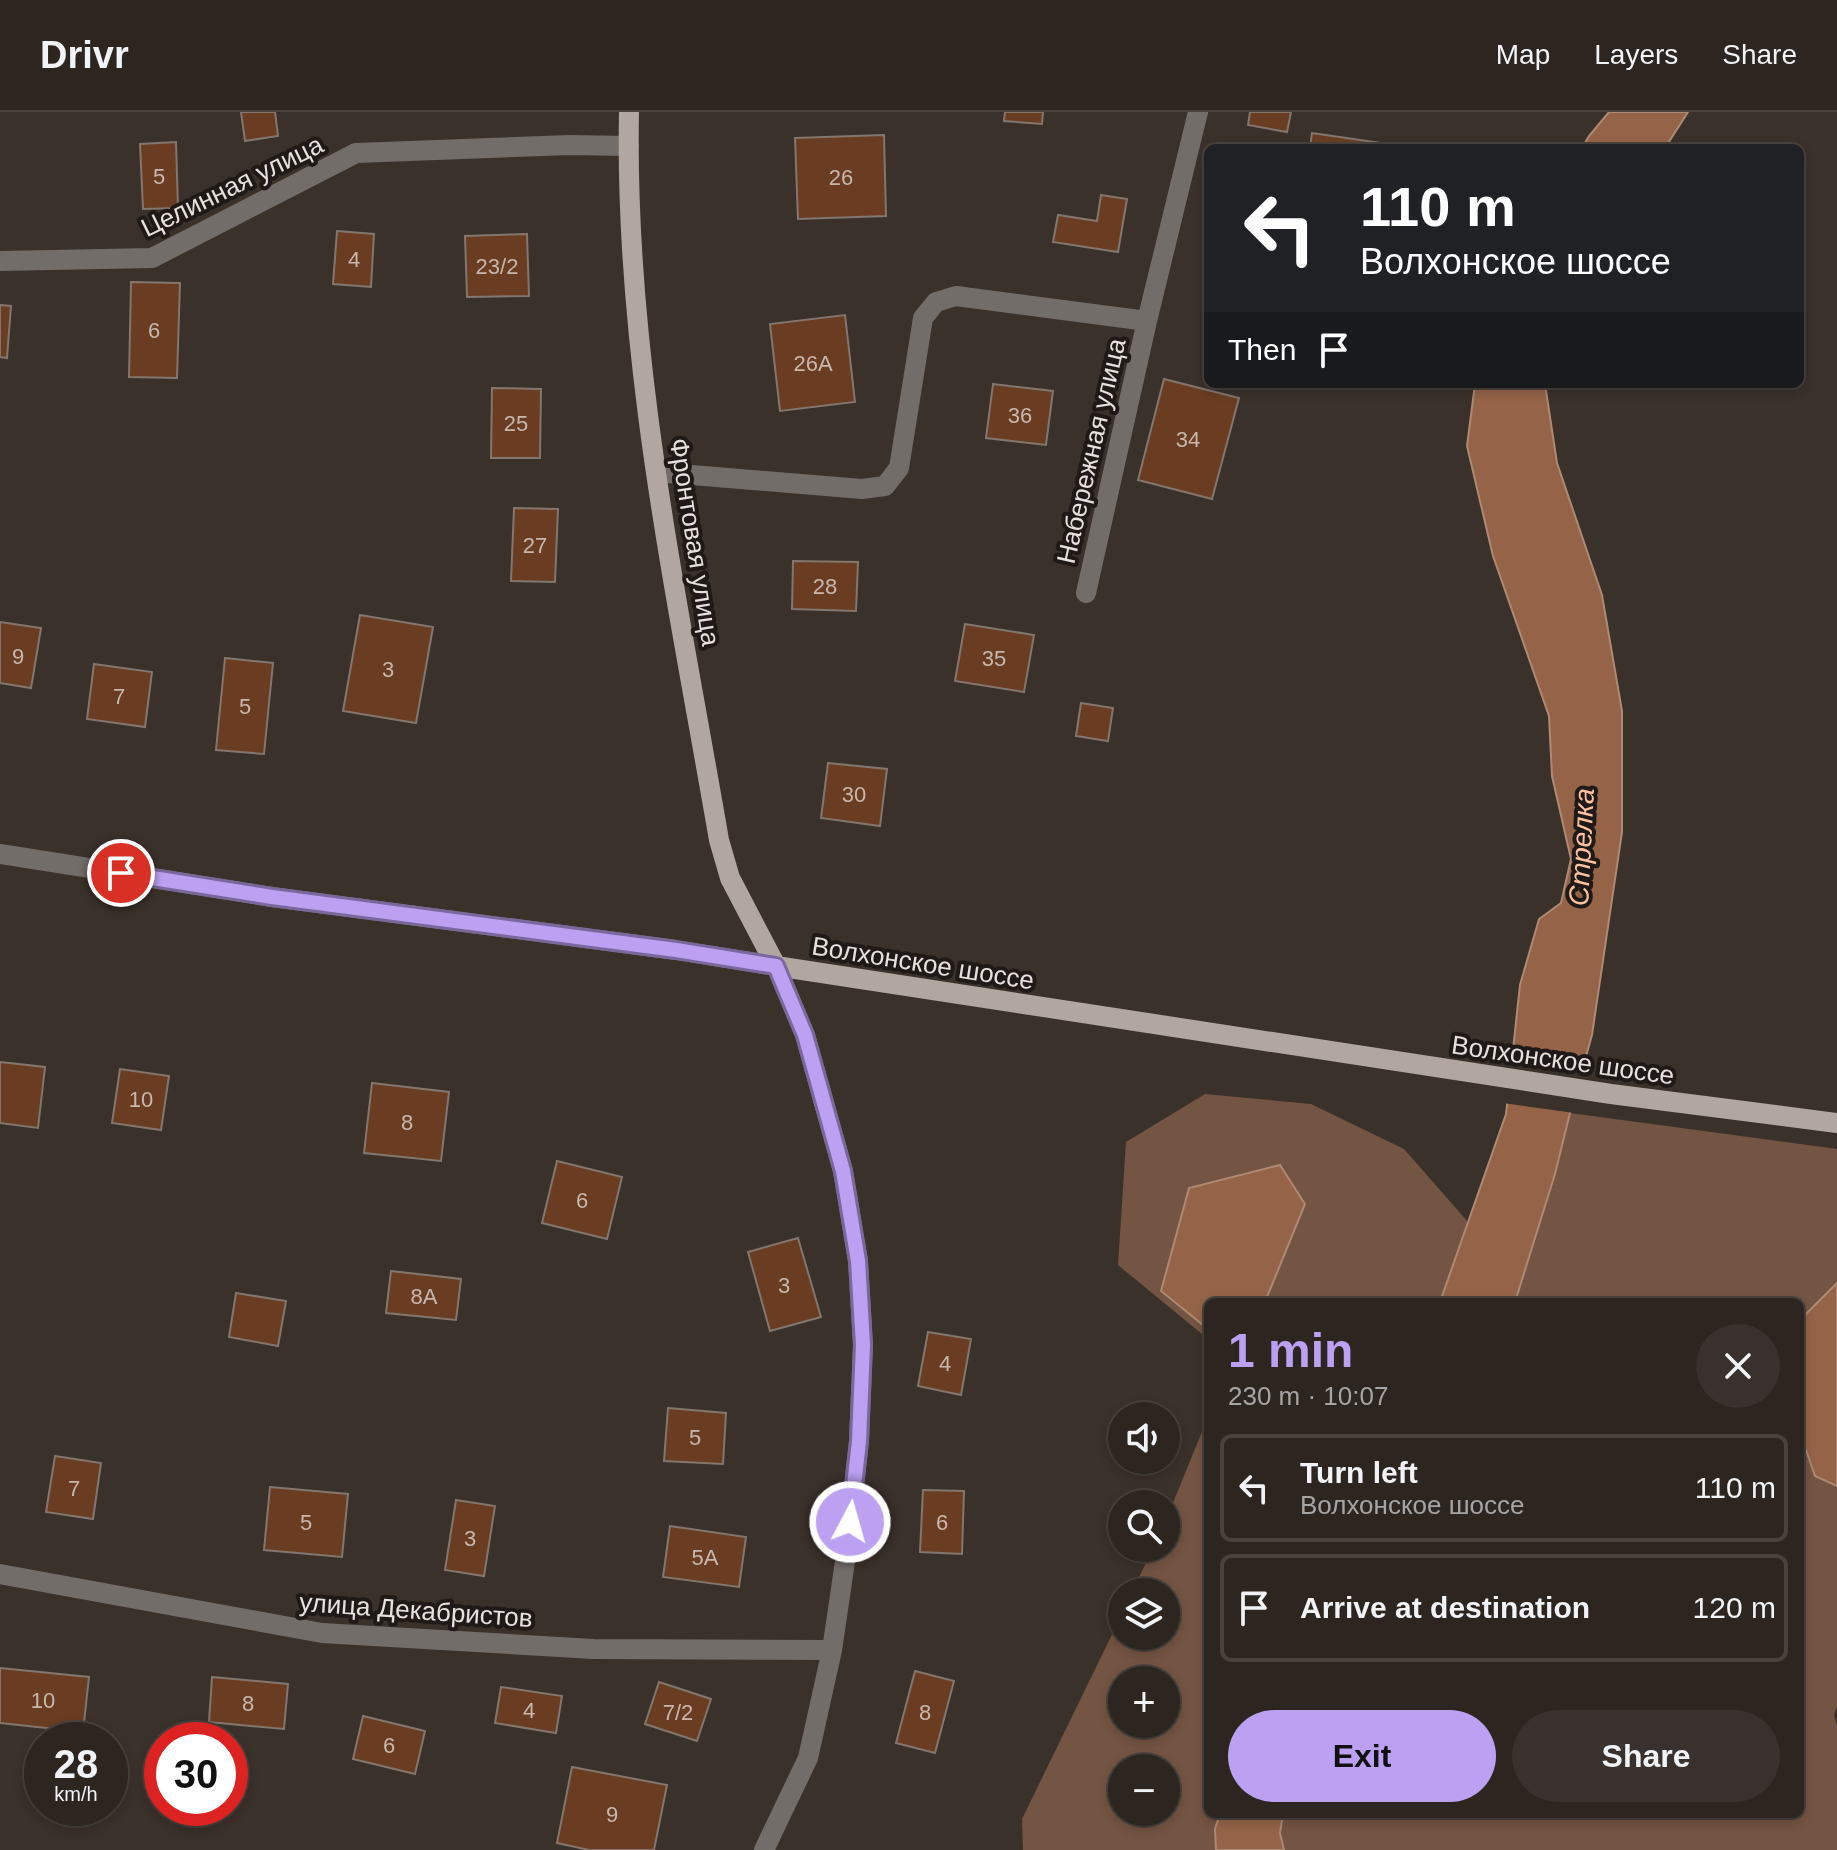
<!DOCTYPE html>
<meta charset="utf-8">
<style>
:root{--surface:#2c2520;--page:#38312d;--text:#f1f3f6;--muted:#a6a5a5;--line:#48423e;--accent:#bca0f2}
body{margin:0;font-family:Helvetica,sans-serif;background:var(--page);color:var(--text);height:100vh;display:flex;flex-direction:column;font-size:30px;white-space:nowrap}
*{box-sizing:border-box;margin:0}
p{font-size:26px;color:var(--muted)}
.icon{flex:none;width:44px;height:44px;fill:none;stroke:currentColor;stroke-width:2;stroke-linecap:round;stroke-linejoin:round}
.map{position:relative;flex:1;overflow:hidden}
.details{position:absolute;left:1204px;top:1186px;width:600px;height:520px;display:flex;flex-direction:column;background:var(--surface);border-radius:12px;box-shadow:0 4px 12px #0003,0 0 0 2px var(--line)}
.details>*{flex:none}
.hud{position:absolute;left:1204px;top:32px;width:600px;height:244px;border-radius:12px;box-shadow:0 4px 12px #0003,0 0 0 2px var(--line);background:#202124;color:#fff;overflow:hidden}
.fabs{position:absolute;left:1108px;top:1290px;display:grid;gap:16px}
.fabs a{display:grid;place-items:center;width:72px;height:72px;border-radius:50%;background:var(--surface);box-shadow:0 4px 12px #0003,0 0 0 2px var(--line);font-size:40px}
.speed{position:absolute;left:24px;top:1610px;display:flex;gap:16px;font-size:40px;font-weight:700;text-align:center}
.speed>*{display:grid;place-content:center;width:104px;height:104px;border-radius:50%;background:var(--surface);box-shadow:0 4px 12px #0003,0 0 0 2px var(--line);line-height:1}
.speed small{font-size:20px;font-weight:400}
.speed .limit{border:12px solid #d22;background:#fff;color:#111}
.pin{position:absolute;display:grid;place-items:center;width:68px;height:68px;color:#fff;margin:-34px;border:4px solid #fff;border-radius:50%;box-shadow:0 2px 8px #0007}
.me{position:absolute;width:88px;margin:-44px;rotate:6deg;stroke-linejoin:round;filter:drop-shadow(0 0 6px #0008)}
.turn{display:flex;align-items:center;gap:28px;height:168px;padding:0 24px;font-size:36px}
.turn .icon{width:104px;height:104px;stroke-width:2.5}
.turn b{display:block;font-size:56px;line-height:68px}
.then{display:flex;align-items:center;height:76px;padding:0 24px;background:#0003;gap:16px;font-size:30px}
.round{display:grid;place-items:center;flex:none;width:84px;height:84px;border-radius:42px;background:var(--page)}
.summary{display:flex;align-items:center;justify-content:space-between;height:136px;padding:0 24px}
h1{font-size:48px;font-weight:700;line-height:60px;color:var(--accent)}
.button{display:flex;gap:16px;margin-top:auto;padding:16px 24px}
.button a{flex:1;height:92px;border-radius:48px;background:var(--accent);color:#111;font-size:32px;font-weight:700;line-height:92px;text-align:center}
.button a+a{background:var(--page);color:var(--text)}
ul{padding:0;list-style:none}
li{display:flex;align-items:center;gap:24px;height:108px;margin:0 16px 12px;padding:0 8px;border:4px solid var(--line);border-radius:12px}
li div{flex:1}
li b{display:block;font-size:30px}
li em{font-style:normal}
header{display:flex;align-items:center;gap:48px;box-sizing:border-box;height:112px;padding:0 40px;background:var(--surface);border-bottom:2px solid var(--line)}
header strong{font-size:38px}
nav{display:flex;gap:44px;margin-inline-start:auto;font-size:28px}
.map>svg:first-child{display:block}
.green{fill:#745442;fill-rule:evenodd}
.water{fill:#956448;stroke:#ae8974;stroke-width:2}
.pier{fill:#3b312b}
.building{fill:#6a3d22;stroke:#82766f;stroke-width:2}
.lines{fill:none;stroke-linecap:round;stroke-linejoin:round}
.minor{stroke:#736d6a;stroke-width:20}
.major{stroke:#b1a6a0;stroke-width:20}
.route-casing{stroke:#7a689d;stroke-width:20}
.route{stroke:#bca0f2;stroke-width:14}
.labels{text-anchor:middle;stroke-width:8;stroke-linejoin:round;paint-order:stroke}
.number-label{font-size:22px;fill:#c8b7ae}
.street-label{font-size:26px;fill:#e7e0dc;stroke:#1f1a17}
.water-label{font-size:28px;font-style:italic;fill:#fec19f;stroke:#1f1a17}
</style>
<header>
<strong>Drivr</strong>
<nav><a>Map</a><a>Layers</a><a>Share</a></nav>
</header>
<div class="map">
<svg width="1837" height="1738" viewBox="0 0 1837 1738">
<rect width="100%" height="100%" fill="#3b312b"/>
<path class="green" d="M1205 982 1311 992 1404 1037 1469 1111 1440 1190H1208V1227L1118 1153 1126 1030Z
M1570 1001 1837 1037V1171L1800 1208V1190H1515L1555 1062Z
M1208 1305V1702H1220L1215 1717 1216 1738H1023L1022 1707 1122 1502V1524H1166V1480H1132L1153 1436H1166V1408ZM1122 1568H1166V1612H1122ZM1122 1656H1166V1700H1122Z
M1800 1333 1806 1338 1816 1364 1837 1374V1594L1834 1603 1837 1614V1738H1284L1280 1721 1283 1702H1800Z"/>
<path class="water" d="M1609 0H1688L1665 36H1582L1589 24Z
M1475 272H1545L1557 351 1602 483 1622 599V720L1592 923 1570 1001 1555 1062 1515 1190H1440L1506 1002 1520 873 1539 807 1561 791 1571 747 1552 664 1549 604 1493 444 1467 334Z
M1280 1053 1305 1092 1265 1190H1208V1214L1203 1213 1161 1179 1189 1076Z
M1837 1171V1374L1815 1364 1806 1338 1800 1333V1208Z
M1220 1702H1283L1280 1721 1284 1738H1216L1215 1717Z"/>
<path class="pier" d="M1508 944 1587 956 1574 1001 1503 991Z"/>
<path class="building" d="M241 0H275L278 24 245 29Z
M1005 0H1043L1042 12 1004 9Z
M1250 0H1291L1287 20 1248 13Z
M1312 21 1409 35V36H1310Z
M884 23 886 104 798 107 795 26Z
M176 30 178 96 143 97 140 32Z
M1101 83 1127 87 1118 140 1053 130 1058 103 1097 109Z
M337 119 374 122 371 175 333 172Z
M527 122 529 184 467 185 465 124Z
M131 170 180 171 177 266 129 265Z
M0 193 11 194 7 246 0 245Z
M845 203 855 290 780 299 770 212Z
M1164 267 1239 286 1212 387 1138 368Z
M993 272 1053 279 1046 333 986 326Z
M492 276 541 277 540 346H491Z
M514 396 558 397 555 470 511 469Z
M793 449 858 450 856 499 792 497Z
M360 503 433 515 416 611 343 599Z
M0 510 41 516 31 576 0 571Z
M965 512 1034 523 1024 580 955 569Z
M225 546 273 551 264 642 216 638Z
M94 552 152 560 145 615 87 607Z
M1081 591 1113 596 1108 629 1076 624Z
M828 651 887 657 880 714 821 706Z
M0 950 45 955 38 1016 0 1011Z
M120 957 169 964 161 1018 112 1011Z
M372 971 449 980 441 1049 364 1041Z
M557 1049 622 1065 607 1127 542 1111Z
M798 1126 821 1205 770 1219 748 1140Z
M391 1159 461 1167 456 1208 386 1201Z
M236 1181 286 1189 278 1234 229 1225Z
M928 1220 971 1227 961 1283 918 1274Z
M668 1296 726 1301 723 1352 664 1349Z
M55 1344 101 1351 93 1407 46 1400Z
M270 1375 348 1382 342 1445 264 1438Z
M923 1378 964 1379 962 1442 920 1440Z
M456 1388 495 1394 484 1464 445 1458Z
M670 1414 746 1425 739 1475 663 1465Z
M0 1556 89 1565 83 1620 0 1611Z
M915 1559 954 1569 935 1641 896 1631Z
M212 1565 288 1572 284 1617 209 1610Z
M659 1570 711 1587 697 1629 645 1612Z
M501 1575 562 1584 556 1621 495 1611Z
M363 1604 425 1619 415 1662 353 1647Z
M572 1655 667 1673 654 1738H589L557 1731Z"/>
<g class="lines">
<path class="minor" d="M0 149 152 146 356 41 569 33 629 34
M656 360 862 377 885 374 899 356 923 206 936 190 956 184 1147 209
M1086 481 1147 209 1198 0
M0 742 272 785 676 838 776 854 805 923 843 1059 858 1149 863 1233 859 1329 847 1436 832 1538 808 1646 764 1738
M0 1462 322 1521 593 1537 832 1538"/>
<path class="major" d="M629 0C624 244 678 489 719 728L730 766 776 854 1611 982 1837 1011"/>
</g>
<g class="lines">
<defs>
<path id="route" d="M121 761 272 785 676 838 776 854 805 923 843 1059 858 1149 863 1233 859 1329 850 1410"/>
</defs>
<use href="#route" class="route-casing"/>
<use href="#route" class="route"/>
</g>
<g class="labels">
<g class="number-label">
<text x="159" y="72">5</text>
<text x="841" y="73">26</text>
<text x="354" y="155">4</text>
<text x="497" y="162">23/2</text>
<text x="154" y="226">6</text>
<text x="813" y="259">26А</text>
<text x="1020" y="311">36</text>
<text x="516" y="319">25</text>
<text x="1188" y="335">34</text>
<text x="535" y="441">27</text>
<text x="825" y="482">28</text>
<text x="18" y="552">9</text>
<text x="994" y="554">35</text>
<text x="388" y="565">3</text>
<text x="119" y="592">7</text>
<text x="245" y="602">5</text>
<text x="854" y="690">30</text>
<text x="141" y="995">10</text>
<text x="407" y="1018">8</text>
<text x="582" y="1096">6</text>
<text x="784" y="1181">3</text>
<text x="424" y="1192">8А</text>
<text x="945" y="1259">4</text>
<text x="695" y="1333">5</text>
<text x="74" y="1384">7</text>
<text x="306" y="1418">5</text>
<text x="942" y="1418">6</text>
<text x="470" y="1434">3</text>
<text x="705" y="1453">5А</text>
<text x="43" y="1596">10</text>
<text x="248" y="1599">8</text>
<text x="529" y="1606">4</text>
<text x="678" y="1608">7/2</text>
<text x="925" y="1608">8</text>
<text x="389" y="1641">6</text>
<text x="612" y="1710">9</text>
</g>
<g class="street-label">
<text transform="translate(232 74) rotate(-26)" y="9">Целинная улица</text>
<text transform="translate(1091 339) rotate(-77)" y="9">Набережная улица</text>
<text transform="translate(695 430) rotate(81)" y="9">Фронтовая улица</text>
<text transform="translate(923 851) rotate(9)" y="9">Волхонское шоссе</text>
<text transform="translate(1563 948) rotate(8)" y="9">Волхонское шоссе</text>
<text transform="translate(416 1498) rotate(4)" y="9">улица Декабристов</text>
</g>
<g class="water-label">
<text transform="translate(1581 735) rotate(-87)" y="10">Стрелка</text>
</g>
</g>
</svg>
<div class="fabs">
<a><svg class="icon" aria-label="sound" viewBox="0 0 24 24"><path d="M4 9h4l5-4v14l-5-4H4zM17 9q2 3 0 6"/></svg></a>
<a><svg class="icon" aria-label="search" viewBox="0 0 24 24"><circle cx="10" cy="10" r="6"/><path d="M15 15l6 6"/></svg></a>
<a><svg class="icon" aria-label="layers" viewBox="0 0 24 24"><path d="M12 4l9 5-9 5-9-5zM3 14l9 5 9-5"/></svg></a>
<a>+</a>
<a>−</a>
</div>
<div class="speed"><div>28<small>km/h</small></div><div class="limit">30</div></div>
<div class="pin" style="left:121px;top:761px;background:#d93025"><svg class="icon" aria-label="arrive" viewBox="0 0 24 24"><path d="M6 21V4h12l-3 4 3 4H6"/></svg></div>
<svg class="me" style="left:850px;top:1410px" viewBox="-20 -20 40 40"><circle r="17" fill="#bca0f2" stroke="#fff" stroke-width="3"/><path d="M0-11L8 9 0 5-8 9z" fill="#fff"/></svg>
<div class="hud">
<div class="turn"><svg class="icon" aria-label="left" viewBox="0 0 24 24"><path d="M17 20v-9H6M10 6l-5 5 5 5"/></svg><div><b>110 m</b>Волхонское шоссе</div></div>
<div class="then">Then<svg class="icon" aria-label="arrive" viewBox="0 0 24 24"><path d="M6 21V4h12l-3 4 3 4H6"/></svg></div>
</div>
<section class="details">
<div class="summary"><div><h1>1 min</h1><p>230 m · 10:07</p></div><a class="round"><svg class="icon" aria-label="close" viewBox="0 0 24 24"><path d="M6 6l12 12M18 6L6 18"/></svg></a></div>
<ul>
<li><svg class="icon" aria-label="left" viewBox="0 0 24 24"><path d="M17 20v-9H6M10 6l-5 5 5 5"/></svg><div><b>Turn left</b><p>Волхонское шоссе</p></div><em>110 m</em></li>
<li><svg class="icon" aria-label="arrive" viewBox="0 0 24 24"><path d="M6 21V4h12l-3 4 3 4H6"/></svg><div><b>Arrive at destination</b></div><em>120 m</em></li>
</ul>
<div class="button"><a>Exit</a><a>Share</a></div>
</section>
</div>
